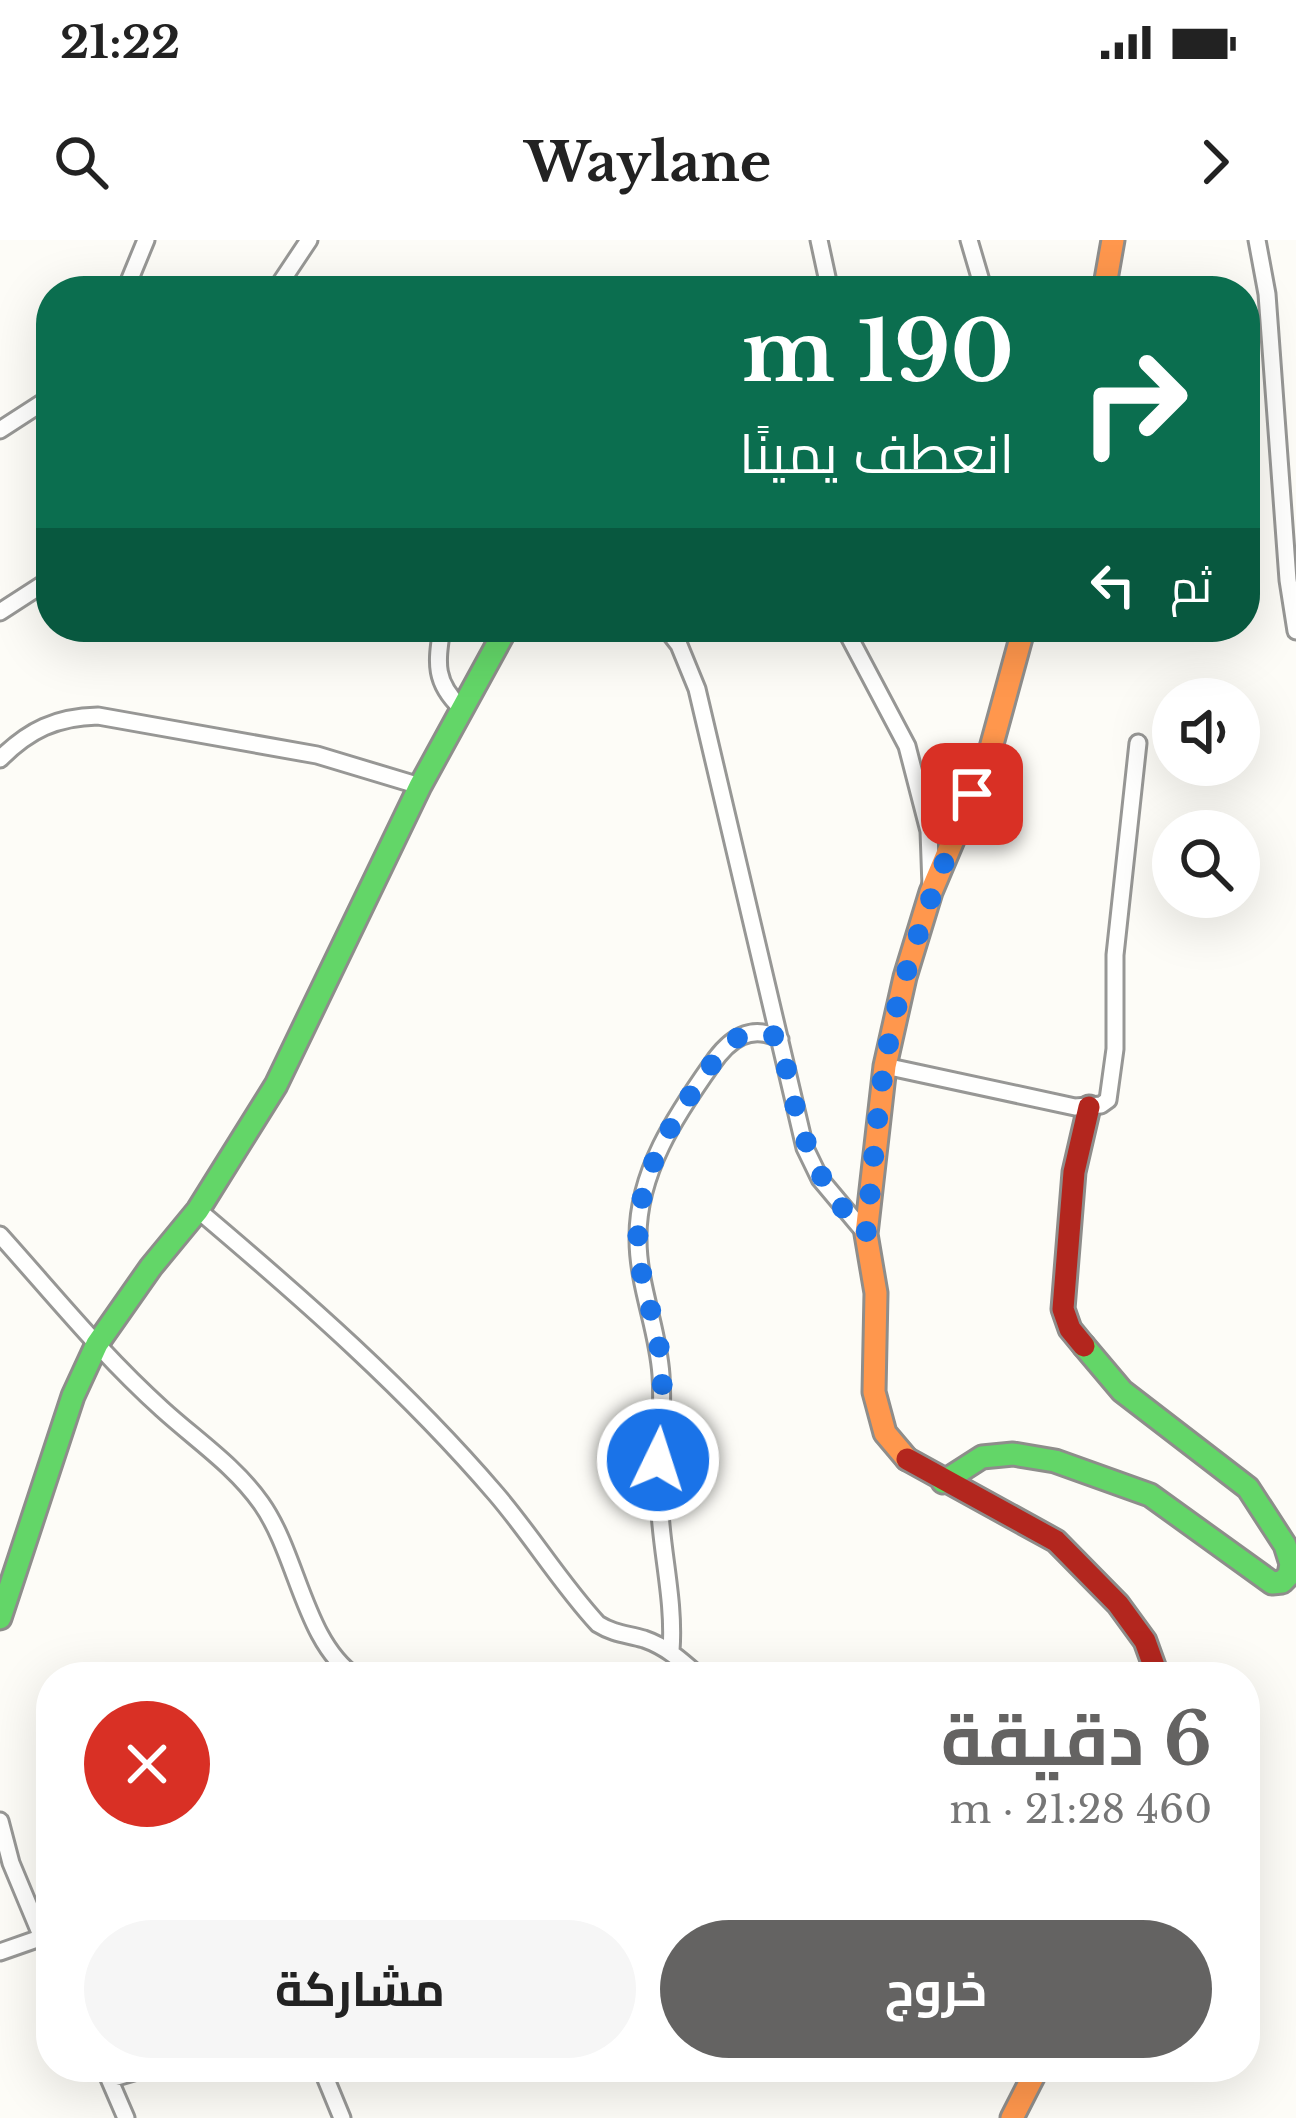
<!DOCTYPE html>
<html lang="ar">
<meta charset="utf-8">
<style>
:root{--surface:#fff;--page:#f6f6f6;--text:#222;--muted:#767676;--accent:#646362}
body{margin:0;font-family:"Libre Baskerville",Cairo,serif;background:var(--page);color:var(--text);direction:rtl;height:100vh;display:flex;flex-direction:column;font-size:45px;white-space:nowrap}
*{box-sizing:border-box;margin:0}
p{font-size:39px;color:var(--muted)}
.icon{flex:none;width:66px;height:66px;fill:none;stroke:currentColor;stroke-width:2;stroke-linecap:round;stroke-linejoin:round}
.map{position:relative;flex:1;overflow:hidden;direction:ltr}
.side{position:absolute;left:36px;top:1422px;width:1224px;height:420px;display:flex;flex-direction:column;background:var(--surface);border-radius:48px;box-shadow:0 12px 48px #0002;direction:rtl}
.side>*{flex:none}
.banner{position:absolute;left:36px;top:36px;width:1224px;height:366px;border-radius:48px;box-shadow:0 12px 48px #0002;direction:rtl;background:#0b6e4f;color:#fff;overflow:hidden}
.buttons{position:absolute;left:1152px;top:438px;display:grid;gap:24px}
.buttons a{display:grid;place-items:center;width:108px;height:108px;border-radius:50%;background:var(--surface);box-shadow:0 12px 48px #0002;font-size:60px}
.pin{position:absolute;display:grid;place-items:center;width:102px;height:102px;color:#fff;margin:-51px;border-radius:24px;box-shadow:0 6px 18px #0006}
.me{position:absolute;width:132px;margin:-66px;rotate:4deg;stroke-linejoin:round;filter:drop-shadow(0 0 9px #0008)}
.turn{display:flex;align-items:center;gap:42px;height:252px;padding:0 48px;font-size:54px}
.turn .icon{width:156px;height:156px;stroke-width:2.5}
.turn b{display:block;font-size:84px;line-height:102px}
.then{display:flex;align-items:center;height:114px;padding:0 48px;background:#0003;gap:24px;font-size:45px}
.round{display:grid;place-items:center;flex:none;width:126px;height:126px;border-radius:63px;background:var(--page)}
.overview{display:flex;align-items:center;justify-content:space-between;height:204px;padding:0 48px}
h1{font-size:72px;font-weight:700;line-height:90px;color:var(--accent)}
.primary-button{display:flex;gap:24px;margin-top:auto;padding:24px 48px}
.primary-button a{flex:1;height:138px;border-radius:72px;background:var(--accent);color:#fff;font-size:48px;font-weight:700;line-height:138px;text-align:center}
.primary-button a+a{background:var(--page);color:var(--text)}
.status{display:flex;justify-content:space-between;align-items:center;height:84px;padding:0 60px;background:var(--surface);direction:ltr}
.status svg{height:33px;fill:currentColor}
header{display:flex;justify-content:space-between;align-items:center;height:156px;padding:0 48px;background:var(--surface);font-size:54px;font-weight:700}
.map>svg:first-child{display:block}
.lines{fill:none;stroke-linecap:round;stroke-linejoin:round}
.street-casing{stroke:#979795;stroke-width:21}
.fast-casing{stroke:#8e8d8b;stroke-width:27}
.slow-casing{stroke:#8e8d8b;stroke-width:27}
.jam-casing{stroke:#8e8d8b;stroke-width:27}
.street{stroke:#fffffe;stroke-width:15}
.fast{stroke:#63d668;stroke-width:21}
.slow{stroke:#ff974d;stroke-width:21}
.jam{stroke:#b3261e;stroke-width:21}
.route{stroke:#1a73e8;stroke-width:21;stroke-dasharray:0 37.8}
</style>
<div class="status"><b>21:22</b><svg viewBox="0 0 49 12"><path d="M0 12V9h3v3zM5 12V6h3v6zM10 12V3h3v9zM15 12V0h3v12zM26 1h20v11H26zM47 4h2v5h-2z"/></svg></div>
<header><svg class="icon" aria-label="forward" viewBox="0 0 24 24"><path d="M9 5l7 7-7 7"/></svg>Waylane<svg class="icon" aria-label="search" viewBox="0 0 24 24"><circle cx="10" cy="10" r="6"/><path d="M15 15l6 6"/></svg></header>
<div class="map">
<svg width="1296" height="1878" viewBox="0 0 1296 1878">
<rect width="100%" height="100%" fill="#fdfcf7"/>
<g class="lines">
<defs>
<path id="street" d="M819 0 830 51
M969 0 984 51
M1257 0 1267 54 1288 340 1296 391
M125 51 146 0
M275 51 309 0
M0 190 51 157
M0 372 51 339
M442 387C437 422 433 441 461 468
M665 387 679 405 697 449 805 908 820 939 866 994
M844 387 907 506 929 591 931 647
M0 519C29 490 56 477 98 476L317 515 420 546
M885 826 1075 867 1101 865 1108 860 1115 809V715L1138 503
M198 970C302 1058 407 1150 496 1254 532 1296 561 1344 598 1384 614 1394 627 1394 644 1399 667 1407 682 1421 700 1437
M0 995C53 1054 103 1116 162 1169 196 1200 235 1226 261 1263 298 1315 304 1402 356 1437
M671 1411C675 1358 660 1308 659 1255 657 1215 664 1176 661 1135 658 1089 638 1046 638 999 637 933 676 875 712 824 729 799 751 783 780 799
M0 1581 11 1623 51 1719
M0 1712 40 1698
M104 1827 126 1878
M321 1827 342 1878
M110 1839 151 1827"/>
<path id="fast" d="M943 1242 982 1217 1013 1214 1055 1221 1150 1255 1272 1343 1282 1342 1289 1335 1291 1324 1285 1305 1248 1248 1122 1151 1084 1106
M0 1378 73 1156 97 1104 151 1027 198 970 276 845 420 546 507 387"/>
<path id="slow" d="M1104 51 1113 0
M907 1219 885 1193 874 1152 876 1053 866 994 885 826 905 737 931 652 989 515 1024 387
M1012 1878 1038 1827"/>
<path id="jam" d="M1084 1106 1070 1089 1063 1069 1074 932 1089 867
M907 1219 1056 1301 1118 1364 1145 1401 1158 1437"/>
</defs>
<use href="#street" class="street-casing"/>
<use href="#fast" class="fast-casing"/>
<use href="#slow" class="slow-casing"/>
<use href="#jam" class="jam-casing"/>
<use href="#street" class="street"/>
<use href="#fast" class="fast"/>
<use href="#slow" class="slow"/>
<use href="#jam" class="jam"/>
</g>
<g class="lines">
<path class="route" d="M658 1220C662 1177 666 1133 656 1091 649 1061 638 1031 638 1000 636 934 676 875 712 824 729 799 751 782 780 799 797 878 806 935 866 994 872 939 876 883 884 828 900 733 935 643 972 554"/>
</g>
</svg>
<div class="buttons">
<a><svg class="icon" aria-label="sound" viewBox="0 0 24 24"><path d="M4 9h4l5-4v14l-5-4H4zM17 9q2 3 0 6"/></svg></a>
<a><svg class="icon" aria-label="search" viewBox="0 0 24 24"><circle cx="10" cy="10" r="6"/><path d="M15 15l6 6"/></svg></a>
</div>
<div class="pin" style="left:972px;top:554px;background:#d93025"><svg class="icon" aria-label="arrive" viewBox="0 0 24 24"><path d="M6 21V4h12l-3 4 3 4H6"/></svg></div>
<svg class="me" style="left:658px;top:1220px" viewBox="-20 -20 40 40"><circle r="17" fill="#1a73e8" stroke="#fff" stroke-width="3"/><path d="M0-11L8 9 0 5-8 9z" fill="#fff"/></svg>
<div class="banner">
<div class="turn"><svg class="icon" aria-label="right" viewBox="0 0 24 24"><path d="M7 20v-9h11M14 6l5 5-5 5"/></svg><div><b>190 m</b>انعطف يمينًا</div></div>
<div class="then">ثم<svg class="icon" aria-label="left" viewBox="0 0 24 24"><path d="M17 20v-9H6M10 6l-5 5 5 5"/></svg></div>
</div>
<section class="side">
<div class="overview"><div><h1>6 دقيقة</h1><p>460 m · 21:28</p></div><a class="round" style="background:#d93025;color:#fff"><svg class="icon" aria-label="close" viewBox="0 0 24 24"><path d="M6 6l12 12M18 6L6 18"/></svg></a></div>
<div class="primary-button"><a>خروج</a><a>مشاركة</a></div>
</section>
</div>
